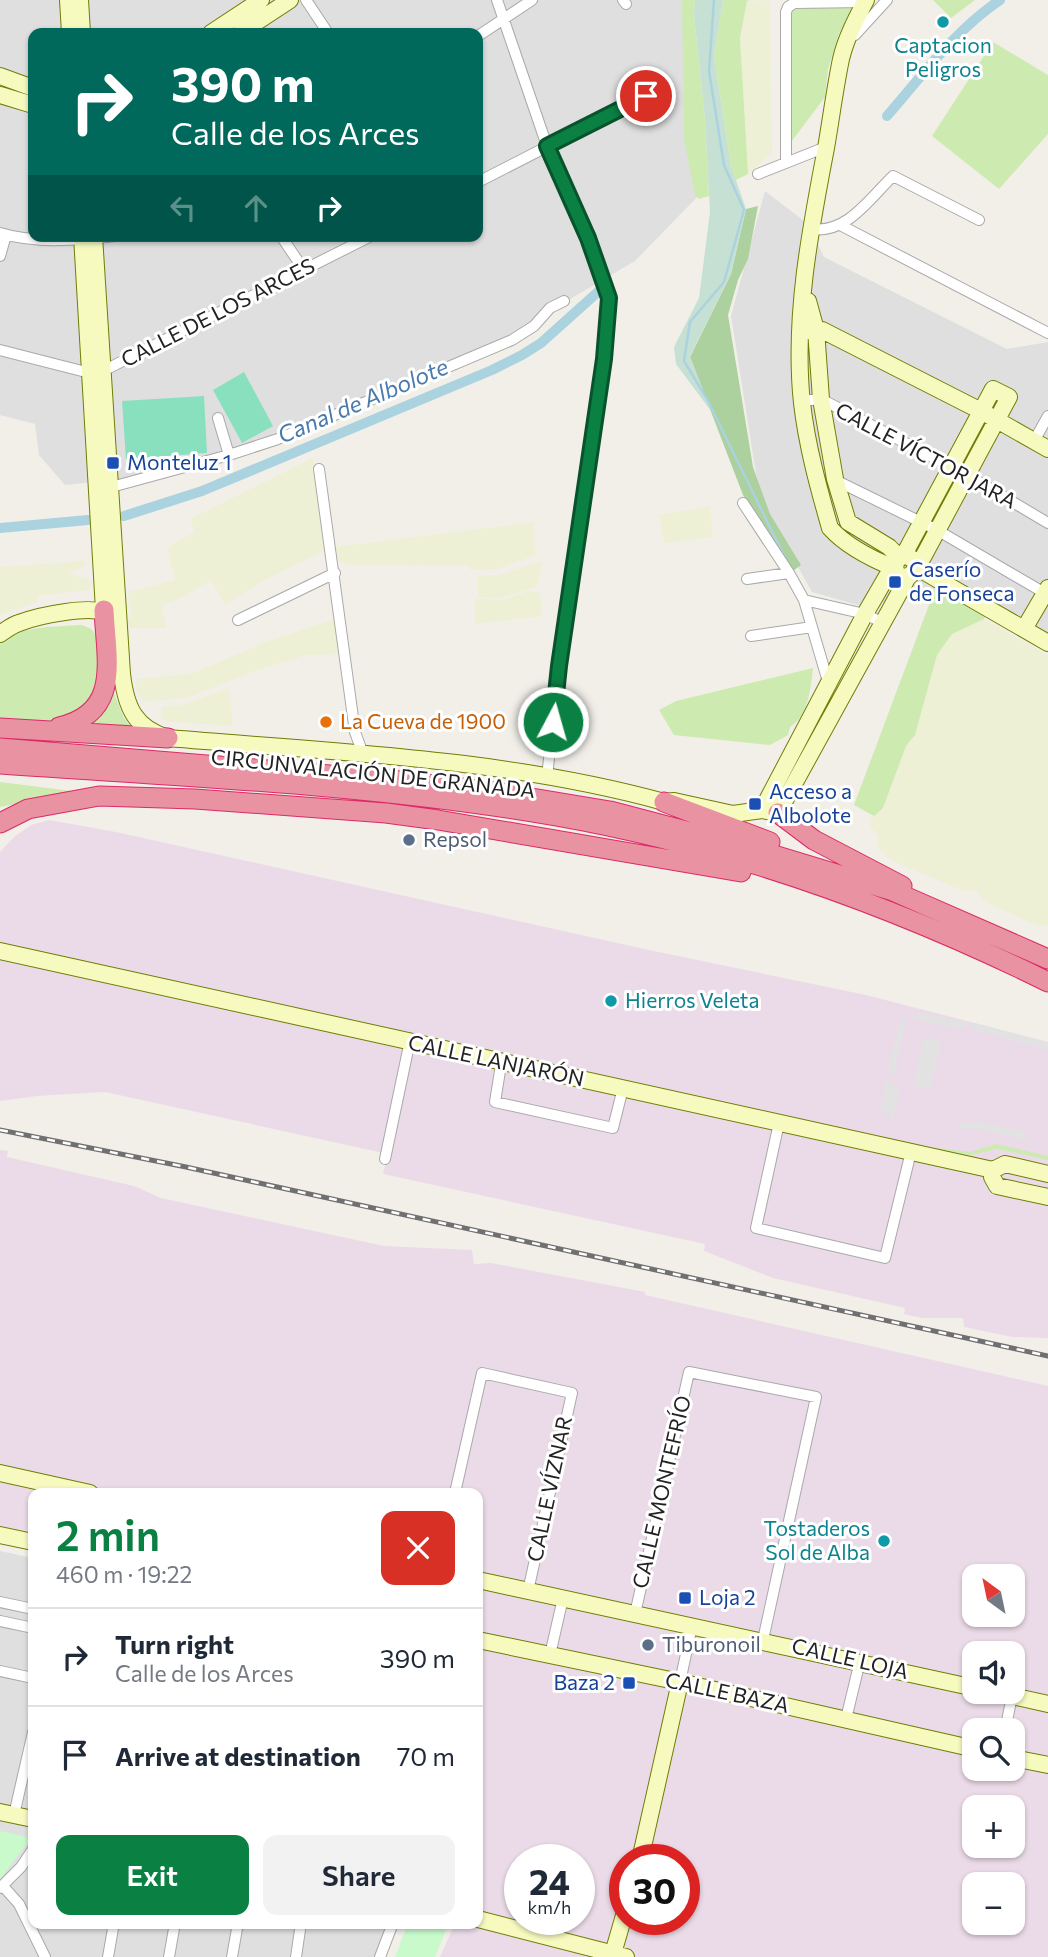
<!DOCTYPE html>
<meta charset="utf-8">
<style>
:root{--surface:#fff;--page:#f2f2f3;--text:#1f2937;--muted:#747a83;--line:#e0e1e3;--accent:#0b8043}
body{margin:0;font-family:Commissioner,sans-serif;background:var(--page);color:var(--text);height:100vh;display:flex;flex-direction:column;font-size:26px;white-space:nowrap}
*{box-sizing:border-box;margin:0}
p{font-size:23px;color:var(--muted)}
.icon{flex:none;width:38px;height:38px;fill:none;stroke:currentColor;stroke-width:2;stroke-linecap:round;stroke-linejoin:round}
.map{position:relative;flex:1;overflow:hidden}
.panel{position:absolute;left:28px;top:1488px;width:455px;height:441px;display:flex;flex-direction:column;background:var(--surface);border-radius:14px;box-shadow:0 2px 5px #0004}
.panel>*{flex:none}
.hud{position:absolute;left:28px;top:28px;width:455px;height:214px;border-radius:14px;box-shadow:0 2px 5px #0004;background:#00695c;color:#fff;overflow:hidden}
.needle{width:46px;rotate:327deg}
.tools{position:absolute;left:962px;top:1564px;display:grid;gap:14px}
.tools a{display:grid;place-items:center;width:63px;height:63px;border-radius:14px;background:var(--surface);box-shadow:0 2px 5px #0004;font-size:35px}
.speed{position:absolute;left:504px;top:1844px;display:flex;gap:14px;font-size:35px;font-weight:700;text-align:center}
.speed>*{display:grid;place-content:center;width:91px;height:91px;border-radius:50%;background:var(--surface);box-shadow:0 2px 5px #0004;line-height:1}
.speed small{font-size:18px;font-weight:400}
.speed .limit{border:10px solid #d22;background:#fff;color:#111}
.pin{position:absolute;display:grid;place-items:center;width:60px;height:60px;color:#fff;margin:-30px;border:4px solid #fff;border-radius:50%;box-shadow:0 2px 7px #0007}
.me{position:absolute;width:77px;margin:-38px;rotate:6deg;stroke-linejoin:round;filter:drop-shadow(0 0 5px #0008)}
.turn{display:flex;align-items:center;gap:24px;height:147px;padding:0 28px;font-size:32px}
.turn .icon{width:91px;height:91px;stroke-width:2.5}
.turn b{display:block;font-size:49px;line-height:60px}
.lanes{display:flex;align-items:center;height:66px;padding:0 28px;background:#0003;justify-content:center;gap:35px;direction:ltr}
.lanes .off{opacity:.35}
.round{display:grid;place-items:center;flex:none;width:74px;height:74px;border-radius:14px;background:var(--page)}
.summary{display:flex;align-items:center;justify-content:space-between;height:119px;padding:0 28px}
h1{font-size:42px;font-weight:600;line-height:52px;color:var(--accent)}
.primary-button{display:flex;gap:14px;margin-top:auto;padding:14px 28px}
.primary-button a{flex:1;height:80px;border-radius:14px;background:var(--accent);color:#fff;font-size:28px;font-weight:600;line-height:80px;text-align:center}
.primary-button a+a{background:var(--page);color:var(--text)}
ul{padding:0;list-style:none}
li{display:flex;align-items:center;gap:21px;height:98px;padding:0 28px;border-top:2px solid var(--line)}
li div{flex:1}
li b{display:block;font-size:26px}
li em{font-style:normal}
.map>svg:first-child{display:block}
.residential{fill:#e0dfdf;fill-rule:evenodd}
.industrial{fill:#ebdbe8;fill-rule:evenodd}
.farmland{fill:#eef0d5}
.grass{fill:#cdebb0}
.forest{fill:#add19e}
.wetland{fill:#c6e0d4}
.park{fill:#c8facc}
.pitch{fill:#88e0be}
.parking{fill:#e2e2e2}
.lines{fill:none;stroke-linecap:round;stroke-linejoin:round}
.stream{stroke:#aad3df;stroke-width:2.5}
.canal{stroke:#aad3df;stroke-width:10}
.street-casing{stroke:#a9a9a9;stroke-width:12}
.secondary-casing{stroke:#707d05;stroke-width:18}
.highway-casing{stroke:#dc2a67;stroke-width:21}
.street{stroke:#fff;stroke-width:10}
.secondary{stroke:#f7fabf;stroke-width:16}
.highway{stroke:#e892a2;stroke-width:19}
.rail-casing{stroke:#707070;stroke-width:5}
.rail{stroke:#fff;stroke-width:2.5;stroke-dasharray:8;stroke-linecap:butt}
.route-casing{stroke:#07532c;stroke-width:18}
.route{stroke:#0b8043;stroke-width:12}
.culture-dot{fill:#0f9aa8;stroke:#fff;stroke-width:2.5}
.transit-dot{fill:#1a4fb4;stroke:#fff;stroke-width:2.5}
.food-dot{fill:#e8710a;stroke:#fff;stroke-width:2.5}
.service-dot{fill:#5c6f8a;stroke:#fff;stroke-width:2.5}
.labels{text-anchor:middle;stroke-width:6;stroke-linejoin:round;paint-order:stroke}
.culture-label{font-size:21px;fill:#0d838f;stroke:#fff}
.street-label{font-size:21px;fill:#222;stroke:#fff}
.transit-label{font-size:21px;fill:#164399;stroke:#fff;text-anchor:start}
.food-label{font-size:21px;fill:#c56008;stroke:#fff;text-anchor:start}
.service-label{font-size:21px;fill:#4e5e75;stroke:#fff;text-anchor:start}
.water-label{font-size:23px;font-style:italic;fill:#4a7aab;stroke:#fff}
</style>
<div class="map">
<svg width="1048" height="1957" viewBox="0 0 1048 1957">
<rect width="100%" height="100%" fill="#f2efe9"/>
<path class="residential" d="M0 0H682L703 191 635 261 509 335 254 448 141 477 65 485 39 455 35 424 0 415ZM33 33H478V236H33Z
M765 191 808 224 824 257 1007 349 1048 342V653L943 592 861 606 812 592 760 499 731 316Z
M0 1551 33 1558V1923H391L378 1957H0Z"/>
<path class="industrial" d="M49 820 116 832 649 950 866 995 1048 1042V1338L1012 1337 964 1327 963 1318H922L904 1314 905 1308 773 1278 704 1251 705 1244 383 1174 388 1154 105 1092 37 1096 0 1101V852L14 837 31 825Z
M0 1150 8 1151 7 1157 134 1186 161 1198 384 1246 472 1250 474 1264 491 1263 645 1292V1295L1048 1386V1957H440L455 1923H478V1493H33V1532L0 1526ZM975 1577H1013V1615H975ZM975 1654H1013V1692H975ZM975 1731H1013V1769H975ZM975 1808H1013V1846H975ZM520 1860H579V1920H520ZM625 1860H684V1920H625ZM975 1885H1013V1923H975Z"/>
<path class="farmland" d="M770 0 772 153 748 174 740 38 747 1Z
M313 458 326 550 257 584 225 605 211 580 185 596 162 605 166 628H128L127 619 131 617 128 592 175 580 167 547 195 532 190 519Z
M710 506 713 537 664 543 659 515Z
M534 522 535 555 497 569 470 570 468 566 353 565 339 562 334 547Z
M84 561 85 566 68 573 92 581 90 590 37 596V602L0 615V567Z
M542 561 537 587 500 598 478 597V576L500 575Z
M528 591 540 593 542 616 475 624V599L502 600Z
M334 619 338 654 306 655 258 670 186 698 143 702 137 691 136 679 191 674 266 642Z
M984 619 1048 655V925L1038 926 983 901 977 890 964 891 892 861 878 848V836L870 826 871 818 883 808 906 746 915 735 937 655 951 634Z
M229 688 233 726 169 722 161 718 162 707 186 704Z"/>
<path class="grass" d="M682 0H695L694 15 705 119 709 196 699 199 695 195 684 139Z
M723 0H750L747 1 740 38 748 174 736 180 731 166 714 57Z
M933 0H975L951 18Z
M853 6 839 34 828 69 825 97 789 145 790 9Z
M993 42 1048 75V134L999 189 932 136Z
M936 586 986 615 984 619 952 634 937 655 915 735 906 746 883 808 874 816 854 805Z
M82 625C84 626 91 628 92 630 104 642 96 686 92 701 54 726 45 724 0 721V643C23 625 55 627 82 625Z
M813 668C811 687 808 717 790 727L788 735 770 745 674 735 659 710 676 701Z
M114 693 124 718 132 728 88 725C101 717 108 708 114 693Z
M0 782 80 792 0 807Z
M996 1144 1048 1156V1160L997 1149 971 1155 941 1152 939 1148 970 1152Z"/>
<path class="forest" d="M758 206 748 259 738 280 728 315 753 467 770 514 801 565 793 571 743 495 690 357 731 274 746 209Z"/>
<path class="wetland" d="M695 0H723L714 57 731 166 746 209 731 274 690 356 711 411 676 364 674 347 699 298 710 212 705 119 694 15Z"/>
<path class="park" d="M0 1831 31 1838 0 1879Z
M408 1923H422L446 1930 435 1957H395Z"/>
<path class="pitch" d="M244 372 273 426 242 443 213 390Z
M204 396 207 453 126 459 122 401Z"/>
<path class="parking" d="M918 1012 968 1023 963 1030 913 1019Z
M900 1019 906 1020 894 1075 888 1070Z
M975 1023 1048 1043V1049L970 1029Z
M924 1037 941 1041 930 1090 913 1086Z
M887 1078 900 1091 893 1120 880 1108Z
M978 1122 1026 1132 1027 1140 978 1129 961 1130 960 1123Z"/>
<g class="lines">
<path class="stream" d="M714 0 709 71 724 165 744 210 724 282 690 322 684 361 707 399 786 560"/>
<path class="canal" d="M887 116C923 75 954 31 1000 0
M124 516 202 491 492 370 522 355 541 343 599 291
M0 528 88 520"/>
<defs>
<path id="street" d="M306 0 328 33
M497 0 547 146 588 238 609 298 604 359 559 666 547 777
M623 0 626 4
M478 36 532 0
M849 37 855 35 887 0
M786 162V12L788 7 794 3 865 2
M758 174 826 147
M478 182 646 96 654 85
M842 226 1048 333
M812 229C847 234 870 198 893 176L979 220
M0 233C36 244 79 240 115 236
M281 236 304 270
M0 256 6 235
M0 350 82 371H103L371 236
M802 401 821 399 967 475 1048 523
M218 418 229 455
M1034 441 1048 416
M319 469 355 732 363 754
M833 479 937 530 1048 595
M104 489 229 455 278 439 512 340 534 326 550 308 564 301
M743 503 789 573 804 600 829 685
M747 579 789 573
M804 600 865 614 883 623
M238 620 335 573
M751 636 812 627
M500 1071 495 1102 613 1128 621 1096
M779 1123 756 1228 885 1258 909 1160
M385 1159 408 1050
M455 1493 482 1373 572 1393 528 1591
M0 1602 33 1609
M635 1614 689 1372 816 1397 763 1640
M0 1621 33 1628
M550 1655 563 1598
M0 1671 33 1678
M680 1682 692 1626
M846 1719 860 1661
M1005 1731 1012 1696
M14 1815 33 1732
M3 1886 19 1904 45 1957
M0 1888 21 1867 33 1849
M108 1957 114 1923
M169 1957 175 1923
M232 1957 238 1923
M296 1957 301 1923
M380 1957 393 1923"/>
<path id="secondary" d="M68 0 70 33
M80 0 82 33
M866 0C856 19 846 38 841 59 835 88 831 119 826 148 810 231 793 319 802 403 807 446 818 486 830 528 846 546 872 559 894 568
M211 33 261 0
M240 33 290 0
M0 76 33 88
M0 95 33 105
M82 236 104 610
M94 236 122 674C126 708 135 728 168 738 334 752 504 758 664 802L674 801 733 814 762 810 778 813 908 577C920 569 917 556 902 556L896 561 895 571 900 576 908 577
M808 301 816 330 821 399 835 479 848 522 889 547 899 557
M807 331 822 330 981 411 1048 449
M906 556V551L993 389 1009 397 922 559 916 564
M916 567 1048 643
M1024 629 1048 588
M0 634C6 630 12 625 19 623 37 616 96 603 110 615
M762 810 865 614 887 576 895 571
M0 951 993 1170 1005 1164 1048 1174
M993 1170 992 1177 997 1186 1048 1197
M0 1473 90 1493
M0 1535 33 1542
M478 1580 975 1688
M478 1640 680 1682 975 1749
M994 1692 1048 1704
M1013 1758 1048 1765
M0 1812 33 1819
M640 1860 680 1682
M478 1919 626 1957
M612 1957 625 1912"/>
<path id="highway" d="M59 727C122 713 106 659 104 610
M0 728 168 738
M0 748 391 780 495 792 610 811 754 849 893 891 1048 959
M0 764C185 777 373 784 556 816 727 846 892 905 1048 982
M664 802 770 842
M778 813 814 840 902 886
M0 823 28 809 99 796 195 799 386 813 438 820 741 872"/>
</defs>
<use href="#street" class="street-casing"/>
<use href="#secondary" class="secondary-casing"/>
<use href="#highway" class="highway-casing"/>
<use href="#street" class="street"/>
<use href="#secondary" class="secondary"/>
<use href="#highway" class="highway"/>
<defs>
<path id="rail" d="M0 1130 186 1167 1048 1356"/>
</defs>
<use href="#rail" class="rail-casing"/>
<use href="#rail" class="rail"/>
</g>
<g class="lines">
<defs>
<path id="route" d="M553 722 559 666 604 359 609 298 588 238 547 146 646 96"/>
</defs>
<use href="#route" class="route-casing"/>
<use href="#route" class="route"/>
</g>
<g class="culture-dot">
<circle cx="943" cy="22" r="7"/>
<circle cx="611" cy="1001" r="7"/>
<circle cx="884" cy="1541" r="7"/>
</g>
<g class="transit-dot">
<rect x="106" y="456" width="14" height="14" rx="3.5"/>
<rect x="888" y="575" width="14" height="14" rx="3.5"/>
<rect x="748" y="797" width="14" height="14" rx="3.5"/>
<rect x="678" y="1591" width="14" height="14" rx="3.5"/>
<rect x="622" y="1676" width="14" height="14" rx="3.5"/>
</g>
<circle class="food-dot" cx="326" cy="722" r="7"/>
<g class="service-dot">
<circle cx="409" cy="840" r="7"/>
<circle cx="648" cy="1645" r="7"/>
</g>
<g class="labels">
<g class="culture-label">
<text x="943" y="53">Captacion<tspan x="943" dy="24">Peligros</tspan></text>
<text x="625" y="1008" text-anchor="start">Hierros Veleta</text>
<text x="870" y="1536" text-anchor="end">Tostaderos<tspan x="870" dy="24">Sol de Alba</tspan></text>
</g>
<g class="street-label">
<text transform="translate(218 313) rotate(-27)" y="7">CALLE DE LOS ARCES</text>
<text transform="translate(926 456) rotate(28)" y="7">CALLE VÍCTOR JARA</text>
<text transform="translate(373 774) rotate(6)" y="7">CIRCUNVALACIÓN DE GRANADA</text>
<text transform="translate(496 1061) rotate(12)" y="7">CALLE LANJARÓN</text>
<text transform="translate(550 1489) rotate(-78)" y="7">CALLE VÍZNAR</text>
<text transform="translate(662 1492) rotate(-77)" y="7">CALLE MONTEFRÍO</text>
<text transform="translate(850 1659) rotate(13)" y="7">CALLE LOJA</text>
<text transform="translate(727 1693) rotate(12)" y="7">CALLE BAZA</text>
</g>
<g class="transit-label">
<text x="127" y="470">Monteluz 1</text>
<text x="909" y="577">Caserío<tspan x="909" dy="24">de Fonseca</tspan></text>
<text x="769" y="799">Acceso a<tspan x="769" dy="24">Albolote</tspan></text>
<text x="699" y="1605">Loja 2</text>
<text x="615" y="1690" text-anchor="end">Baza 2</text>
</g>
<g class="food-label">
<text x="340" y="729">La Cueva de 1900</text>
</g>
<g class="service-label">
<text x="423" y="847">Repsol</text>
<text x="662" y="1652">Tiburonoil</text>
</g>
<g class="water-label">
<text transform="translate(363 401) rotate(-23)" y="8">Canal de Albolote</text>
</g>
</g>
</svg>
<div class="tools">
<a><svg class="needle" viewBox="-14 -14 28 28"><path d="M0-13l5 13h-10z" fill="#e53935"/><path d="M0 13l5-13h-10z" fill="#747a83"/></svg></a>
<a><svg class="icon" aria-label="sound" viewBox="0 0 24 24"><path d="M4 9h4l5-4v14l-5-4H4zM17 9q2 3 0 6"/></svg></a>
<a><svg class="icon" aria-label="search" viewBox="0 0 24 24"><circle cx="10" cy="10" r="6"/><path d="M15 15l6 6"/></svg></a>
<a>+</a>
<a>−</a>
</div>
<div class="speed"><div>24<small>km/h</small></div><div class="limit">30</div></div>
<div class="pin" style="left:646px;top:96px;background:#d93025"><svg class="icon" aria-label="arrive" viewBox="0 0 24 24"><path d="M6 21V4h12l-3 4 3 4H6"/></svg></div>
<svg class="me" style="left:553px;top:722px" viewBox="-20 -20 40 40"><circle r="17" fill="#0b8043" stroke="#fff" stroke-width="3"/><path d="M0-11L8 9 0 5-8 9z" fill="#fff"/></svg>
<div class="hud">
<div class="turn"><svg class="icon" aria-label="right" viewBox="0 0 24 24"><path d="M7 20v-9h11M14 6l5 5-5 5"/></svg><div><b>390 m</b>Calle de los Arces</div></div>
<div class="lanes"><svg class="icon off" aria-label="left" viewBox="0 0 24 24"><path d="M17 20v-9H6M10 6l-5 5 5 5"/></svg><svg class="icon off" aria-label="ahead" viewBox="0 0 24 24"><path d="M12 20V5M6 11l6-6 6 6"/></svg><svg class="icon" aria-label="right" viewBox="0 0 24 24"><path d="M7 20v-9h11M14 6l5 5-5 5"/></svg></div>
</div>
<section class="panel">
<div class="summary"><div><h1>2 min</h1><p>460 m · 19:22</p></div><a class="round" style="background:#d93025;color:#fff"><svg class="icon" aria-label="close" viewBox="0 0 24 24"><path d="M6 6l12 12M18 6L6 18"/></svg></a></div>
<ul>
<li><svg class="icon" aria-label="right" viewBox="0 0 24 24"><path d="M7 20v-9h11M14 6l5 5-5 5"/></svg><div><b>Turn right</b><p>Calle de los Arces</p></div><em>390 m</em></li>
<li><svg class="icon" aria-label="arrive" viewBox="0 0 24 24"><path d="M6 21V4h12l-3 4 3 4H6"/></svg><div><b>Arrive at destination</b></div><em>70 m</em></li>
</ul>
<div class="primary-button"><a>Exit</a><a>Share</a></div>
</section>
</div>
